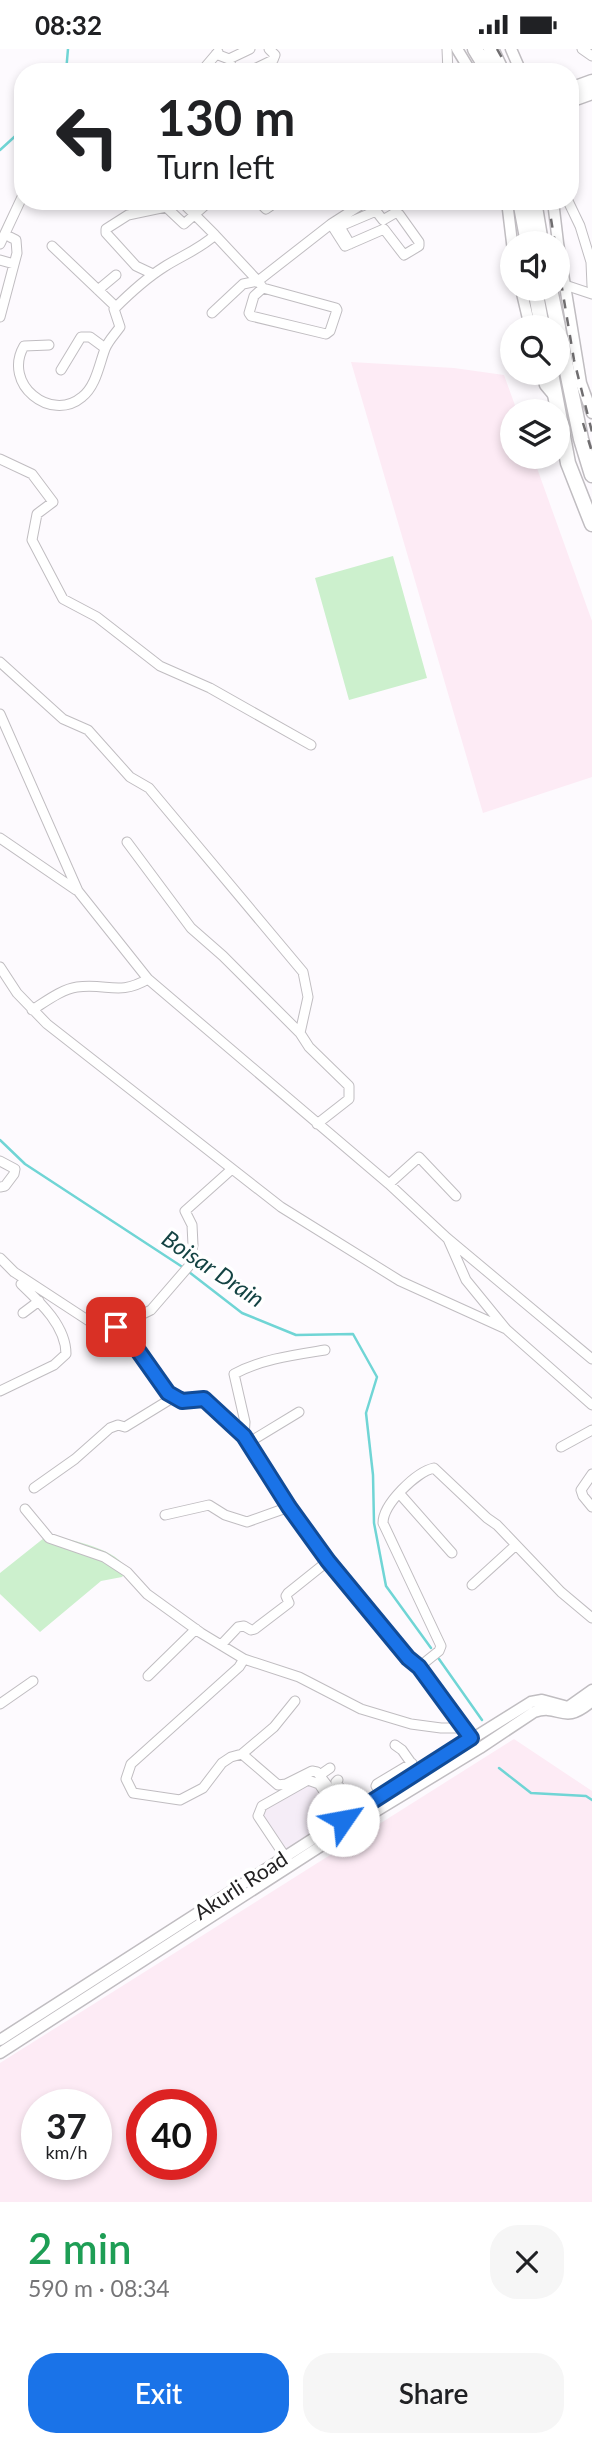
<!DOCTYPE html>
<meta charset="utf-8">
<style>
:root{--surface:#fff;--page:#f6f6f6;--text:#202124;--muted:#757577;--accent:#1a73e8}
body{margin:0;font-family:Lato,sans-serif;background:var(--page);color:var(--text);height:100vh;display:flex;flex-direction:column;font-size:26px;white-space:nowrap}
*{box-sizing:border-box;margin:0}
p{font-size:23px;color:var(--muted)}
.icon{flex:none;width:38px;height:38px;fill:none;stroke:currentColor;stroke-width:2;stroke-linecap:round;stroke-linejoin:round}
.map{position:relative;height:2153px;overflow:hidden}
.panel{display:flex;flex-direction:column;background:var(--surface);flex:1}
.panel>*{flex:none}
.top-card{position:absolute;left:14px;top:14px;width:565px;height:147px;border-radius:28px;box-shadow:0 4px 10px #0003;background:#fff;color:var(--text);overflow:hidden}
.tools{position:absolute;left:500px;top:182px;display:grid;gap:14px}
.tools a{display:grid;place-items:center;width:70px;height:70px;border-radius:50%;background:var(--surface);box-shadow:0 4px 10px #0003;font-size:35px}
.speed{position:absolute;left:21px;top:2040px;display:flex;gap:14px;font-size:35px;font-weight:700;text-align:center}
.speed>*{display:grid;place-content:center;width:91px;height:91px;border-radius:50%;background:var(--surface);box-shadow:0 4px 10px #0003;line-height:1}
.speed small{font-size:18px;font-weight:400}
.speed .limit{border:10px solid #d22;background:#fff;color:#111}
.pin{position:absolute;display:grid;place-items:center;width:60px;height:60px;color:#fff;margin:-30px;border-radius:14px;box-shadow:0 4px 10px #0006}
.me{position:absolute;width:77px;margin:-38px;rotate:57deg;stroke-linejoin:round;filter:drop-shadow(0 0 5px #0008)}
.turn{display:flex;align-items:center;gap:24px;height:147px;padding:0 28px;font-size:32px}
.turn .icon{width:91px;height:91px;stroke-width:2.5}
.turn b{display:block;font-size:49px;line-height:60px}
.round{display:grid;place-items:center;flex:none;width:74px;height:74px;border-radius:28px;background:var(--page)}
.summary{display:flex;align-items:center;justify-content:space-between;height:119px;padding:0 28px}
h1{font-size:42px;font-weight:600;line-height:52px;color:#1e9e55}
.action{display:flex;gap:14px;margin-top:auto;padding:14px 28px}
.action a{flex:1;height:80px;border-radius:28px;background:var(--accent);color:#fff;font-size:28px;font-weight:600;line-height:80px;text-align:center}
.action a+a{background:var(--page);color:var(--text)}
.status{display:flex;justify-content:space-between;align-items:center;height:49px;padding:0 35px;background:var(--surface);direction:ltr}
.status svg{height:19px;fill:currentColor}
.map>svg:first-child{display:block}
.built{fill:#f5edf7}
.industrial{fill:#fdebf5;fill-rule:evenodd}
.green{fill:#ccf0cd}
.lines{fill:none;stroke-linecap:round;stroke-linejoin:round}
.stream{stroke:#70d5d5;stroke-width:2.5}
.minor-casing{stroke:#c0bdc1;stroke-width:11}
.tertiary-casing{stroke:#c0bdc1;stroke-width:13}
.secondary-casing{stroke:#c0bdc1;stroke-width:15}
.trunk-casing{stroke:#c0bdc1;stroke-width:17}
.minor{stroke:#fff;stroke-width:9}
.tertiary{stroke:#fff;stroke-width:10}
.secondary{stroke:#fff;stroke-width:12}
.trunk{stroke:#fff;stroke-width:14}
.rail{stroke:#706e70;stroke-width:2.5;stroke-dasharray:9 9;stroke-linecap:butt}
.route-casing{stroke:#114b97;stroke-width:18}
.route{stroke:#1a73e8;stroke-width:12}
.labels{text-anchor:middle;stroke-width:7;stroke-linejoin:round;paint-order:stroke}
.street-label{font-size:21px;fill:#222122;stroke:#fff}
.water-label{font-size:23px;font-style:italic;fill:#144343;stroke:#fff}
</style>
<div class="status"><b>08:32</b><svg viewBox="0 0 49 12"><path d="M0 12V9h3v3zM5 12V6h3v6zM10 12V3h3v9zM15 12V0h3v12zM26 1h20v11H26zM47 4h2v5h-2z"/></svg></div>
<div class="map">
<svg width="592" height="2153" viewBox="0 0 592 2153">
<rect width="100%" height="100%" fill="#fdfafe"/>
<path class="built" d="M319 1727 344 1767 280 1808 255 1763 304 1729Z"/>
<path class="industrial" d="M351 313 454 319 504 326 517 362H513V408H533L592 572V728L483 764Z
M514 1690 592 1742V2153H0V2014ZM37 2056H96V2116H37ZM142 2056H201V2116H142Z"/>
<path class="green" d="M393 507 427 629 349 651 315 529Z
M49 1485C71 1492 119 1499 127 1522L122 1528 101 1532 40 1583 0 1545V1524Z"/>
<g class="lines">
<path class="stream" d="M66 23 68 0
M0 101 23 80
M0 1091 25 1115 184 1219
M189 1223 242 1264 296 1286 353 1285 377 1328 366 1364 373 1426 374 1474 386 1537 431 1599
M439 1610 482 1671
M499 1719 531 1744 586 1747 592 1751"/>
<defs>
<path id="minor" d="M447 0 448 23
M582 0 592 7
M216 5 229 10 250 0
M229 10 233 23
M201 23 218 3
M248 23 273 11 275 6 269 0
M181 152 215 186
M258 152 266 160 278 152
M568 152 580 177 591 213 592 237
M166 158 184 175 210 152
M331 175 345 197 384 180 404 206 419 197V193L399 165 395 164 383 171 376 162 343 176 340 178 350 195
M0 195 23 146
M52 197 116 258
M0 211 14 215
M153 225 136 217 106 184V180L128 166 166 158 172 152
M565 236 592 245
M98 241 116 226
M212 264 243 235 258 232 263 239 336 259 337 261 330 282 326 285 251 267 249 264 254 247 263 239
M0 268 17 204 16 191 10 188
M49 296 24 297C2 335 51 374 82 348 96 337 99 316 105 300 108 292 115 285 120 278L114 260C130 244 145 230 164 218 181 207 200 200 215 186L258 232 331 175 367 152
M61 321 81 288H90L105 299
M0 410 32 425 53 453 37 465 32 491 63 550 97 568 160 617 210 639 311 696
M0 613 63 670 88 681 130 728 149 739 303 923 308 948 300 984 309 998 349 1037V1050L317 1075
M0 665 78 842 148 930 389 1135 447 1189 592 1310
M0 789 76 841
M127 793 191 879 223 907 300 984
M0 918 17 944 47 975 281 1158 400 1232 506 1280 592 1356
M32 961C45 953 62 940 77 938 108 934 119 947 148 930
M0 1112 15 1120 14 1125 5 1137 0 1138
M389 1135 419 1108 456 1147
M448 1190 466 1231 506 1280
M0 1209 14 1223 92 1274 116 1278 132 1293 168 1344 182 1352 204 1350C244 1380 261 1418 289 1458 326 1511 368 1560 408 1609L419 1618 471 1689V1695
M23 1264 39 1252
M116 1278 151 1261 189 1217 193 1196 192 1176 185 1162 232 1120
M0 1342 54 1316 66 1305C66 1277 40 1253 21 1235
M244 1387 245 1373 234 1325C262 1310 294 1306 325 1301
M248 1394 299 1363
M561 1398 592 1381
M592 1425 581 1441 583 1447 592 1458
M34 1439 75 1410 110 1379 118 1376 125 1378 174 1348
M399 1444 452 1504
M25 1460 49 1489 104 1508 127 1523 147 1545 201 1584 244 1610 299 1628 361 1660 411 1675 441 1679H464
M165 1466 209 1456 225 1466 247 1473 289 1458
M472 1536 516 1496
M221 1596 238 1578 244 1577 251 1581 255 1580 289 1554 286 1547 288 1544 328 1512
M244 1610 239 1618 131 1715 126 1730 133 1744 180 1751 203 1739 222 1714 231 1708 242 1705 274 1678 295 1652
M419 1618 439 1602 441 1597 383 1474C383 1455 416 1423 434 1419L487 1469 497 1476 561 1543 592 1569
M148 1627 196 1580
M0 1655 33 1632
M395 1696 402 1701 414 1718
M242 1705 278 1736 286 1735 312 1722 317 1723 353 1770
M320 1726 330 1719
M334 1743 340 1739 336 1733 338 1731
M382 1746 376 1737 377 1735 412 1714
M288 1812 258 1767 262 1757 308 1731 319 1735 343 1771"/>
<path id="tertiary" d="M457 0 471 23
M511 0 521 23
M507 152 513 202
M553 152 558 194
M558 194 581 334 592 364
M521 240 530 278
M542 324 545 336 555 348
M0 1991 350 1766 531 1653 542 1651 568 1658 592 1641
M0 2004 355 1775 480 1699 534 1663C561 1654 562 1678 592 1652"/>
<path id="secondary" d="M570 40 592 32
M570 52 592 44"/>
<path id="trunk" d="M475 0 489 23
M491 0 502 23
M520 152 528 194
M534 152 541 194
M535 240 542 278
M550 240 558 278
M558 279 581 390 592 426
M551 324 568 414 592 475"/>
</defs>
<use href="#minor" class="minor-casing"/>
<use href="#tertiary" class="tertiary-casing"/>
<use href="#secondary" class="secondary-casing"/>
<use href="#trunk" class="trunk-casing"/>
<use href="#minor" class="minor"/>
<use href="#tertiary" class="tertiary"/>
<use href="#secondary" class="secondary"/>
<use href="#trunk" class="trunk"/>
<path class="rail" d="M497 0 510 23
M548 152 555 194
M558 215 574 311 592 383
M583 374 592 403"/>
</g>
<g class="lines">
<defs>
<path id="route" d="M116 1278 132 1293 168 1344 182 1352 204 1350 244 1387 289 1458 328 1512 408 1609 419 1618 471 1689 343 1771"/>
</defs>
<use href="#route" class="route-casing"/>
<use href="#route" class="route"/>
</g>
<g class="labels">
<g class="street-label">
<text transform="translate(241 1837) rotate(-33)" y="7">Akurli Road</text>
</g>
<g class="water-label">
<text transform="translate(213 1220) rotate(34)" y="8">Boisar Drain</text>
</g>
</g>
</svg>
<div class="tools">
<a><svg class="icon" aria-label="sound" viewBox="0 0 24 24"><path d="M4 9h4l5-4v14l-5-4H4zM17 9q2 3 0 6"/></svg></a>
<a><svg class="icon" aria-label="search" viewBox="0 0 24 24"><circle cx="10" cy="10" r="6"/><path d="M15 15l6 6"/></svg></a>
<a><svg class="icon" aria-label="layers" viewBox="0 0 24 24"><path d="M12 4l9 5-9 5-9-5zM3 14l9 5 9-5"/></svg></a>
</div>
<div class="speed"><div>37<small>km/h</small></div><div class="limit">40</div></div>
<div class="pin" style="left:116px;top:1278px;background:#d93025"><svg class="icon" aria-label="arrive" viewBox="0 0 24 24"><path d="M6 21V4h12l-3 4 3 4H6"/></svg></div>
<svg class="me" style="left:343px;top:1771px" viewBox="-20 -20 40 40"><circle r="19" fill="#fff"/><path d="M0-13L10 11 0 6-10 11z" fill="#1a73e8"/></svg>
<div class="top-card">
<div class="turn"><svg class="icon" aria-label="left" viewBox="0 0 24 24"><path d="M17 20v-9H6M10 6l-5 5 5 5"/></svg><div><b>130 m</b>Turn left</div></div>
</div>
</div>
<section class="panel">
<div class="summary"><div><h1>2 min</h1><p>590 m · 08:34</p></div><a class="round"><svg class="icon" aria-label="close" viewBox="0 0 24 24"><path d="M6 6l12 12M18 6L6 18"/></svg></a></div>
<div class="action"><a>Exit</a><a>Share</a></div>
</section>
